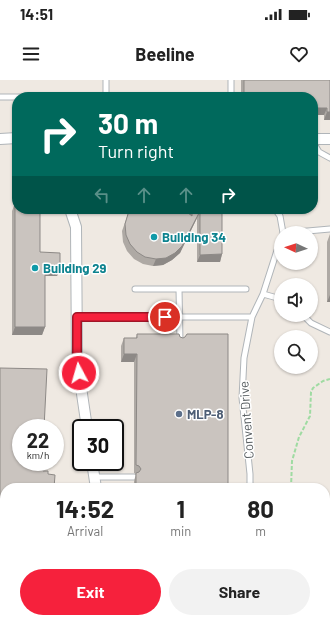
<!DOCTYPE html>
<style>
:root{--surface:#fff;--page:#f2f2f2;--text:#222;--muted:#767676;--accent:#f6213c}
body{margin:0;font-family:Barlow,sans-serif;background:var(--page);color:var(--text);height:100vh;display:flex;flex-direction:column;font-size:15px;white-space:nowrap}
*{box-sizing:border-box;margin:0}
p{font-size:13px;color:var(--muted)}
.icon{flex:none;width:22px;height:22px;fill:none;stroke:currentColor;stroke-width:2;stroke-linecap:round;stroke-linejoin:round}
.map{position:relative;flex:1;overflow:hidden}
.details{position:absolute;left:0px;top:403px;width:330px;height:140px;display:flex;flex-direction:column;background:var(--surface);border-radius:16px 16px 0 0;box-shadow:0 1px 3px #0004}
.details>*{flex:none}
.top-card{position:absolute;left:12px;top:12px;width:306px;height:122px;border-radius:16px;box-shadow:0 1px 3px #0004;background:#00695c;color:#fff;overflow:hidden}
.needle{width:26px;rotate:273deg}
.controls{position:absolute;left:274px;top:146px;display:grid;gap:8px}
.controls a{display:grid;place-items:center;width:44px;height:44px;border-radius:50%;background:var(--surface);box-shadow:0 1px 3px #0004;font-size:20px}
.speed{position:absolute;left:12px;top:339px;display:flex;gap:8px;font-size:20px;font-weight:700;text-align:center}
.speed>*{display:grid;place-content:center;width:52px;height:52px;border-radius:50%;background:var(--surface);box-shadow:0 1px 3px #0004;line-height:1}
.speed small{font-size:10px;font-weight:400}
.speed .limit{border:2px solid #111;border-radius:6px;background:#fff;color:#111}
.pin{position:absolute;display:grid;place-items:center;width:34px;height:34px;color:#fff;margin:-17px;border:2px solid #fff;border-radius:50%;box-shadow:0 1px 4px #0007}
.me{position:absolute;width:44px;margin:-22px;rotate:354deg;stroke-linejoin:round;filter:drop-shadow(0 0 3px #0008)}
.turn{display:flex;align-items:center;gap:14px;height:84px;padding:0 20px;font-size:18px}
.turn .icon{width:52px;height:52px;stroke-width:2.5}
.turn b{display:block;font-size:28px;line-height:34px}
.lanes{display:flex;align-items:center;height:38px;padding:0 20px;background:#0003;justify-content:center;gap:20px;direction:ltr}
.lanes .off{opacity:.35}
.eta{display:flex;justify-content:space-evenly;align-items:center;height:68px;text-align:center}
.eta b{font-size:24px;font-weight:700;line-height:28px}
.cta{display:flex;gap:8px;margin-top:auto;padding:8px 20px}
.cta a{flex:1;height:46px;border-radius:24px;background:var(--accent);color:#fff;font-size:16px;font-weight:700;line-height:46px;text-align:center}
.cta a+a{background:var(--page);color:var(--text)}
.status{display:flex;justify-content:space-between;align-items:center;height:28px;padding:0 20px;background:var(--surface);direction:ltr}
.status svg{height:11px;fill:currentColor}
header{display:flex;justify-content:space-between;align-items:center;height:52px;padding:0 20px;background:var(--surface);font-size:18px;font-weight:700}
.map>svg:first-child{display:block}
.lines{fill:none;stroke-linecap:round;stroke-linejoin:round}
.service-casing{stroke:#b0b5b9;stroke-width:7}
.minor-casing{stroke:#b0b5b9;stroke-width:12}
.path{stroke:#9fdba2;stroke-width:2;stroke-dasharray:4 2;stroke-linecap:butt}
.service{stroke:#fff;stroke-width:5}
.minor{stroke:#fff;stroke-width:10}
.wall{fill:#aea9a4}
.shaded-wall{fill:#8d8986}
.building{fill:#cac4bf;stroke:#8d8986}
.route-casing{stroke:#a01527;stroke-width:10}
.route{stroke:#f6213c;stroke-width:7}
.culture-dot{fill:#0f9aa8;stroke:#fff;stroke-width:1.5}
.service-dot{fill:#5c6f8a;stroke:#fff;stroke-width:1.5}
.labels{text-anchor:middle;stroke-width:3;stroke-linejoin:round;paint-order:stroke}
.culture-label{font-size:13px;font-weight:bold;fill:#0d838f;stroke:#fff;text-anchor:start}
.service-label{font-size:13px;font-weight:bold;fill:#4e5e75;stroke:#fff;text-anchor:start}
.street-label{font-size:13px;fill:#5b6164;stroke:#fff}
</style>
<div class="status"><b>14:51</b><svg viewBox="0 0 49 12"><path d="M0 12V9h3v3zM5 12V6h3v6zM10 12V3h3v9zM15 12V0h3v12zM26 1h20v11H26zM47 4h2v5h-2z"/></svg></div>
<header><svg class="icon" aria-label="menu" viewBox="0 0 24 24"><path d="M4 6h16M4 12h16M4 18h16"/></svg>Beeline<svg class="icon" aria-label="heart" viewBox="0 0 24 24"><path d="M12 20l-8-8c-3-5 5-10 8-4 3-6 11-1 8 4z"/></svg></header>
<div class="map">
<svg width="330" height="543" viewBox="0 0 330 543">
<rect width="100%" height="100%" fill="#efe9e2"/>
<g class="lines">
<defs>
<path id="service" d="M0 17H138
M106 17V0
M231 17V0
M313 62 319 72 330 78
M275 129 280 136 283 153
M285 153 330 149
M135 209H246
M179 209 180 262
M263 214 281 219
M303 235 311 243 330 252
M77 237H252
M94 397H134
M250 408V394L242 318 244 278 252 237 263 214 281 158"/>
<path id="minor" d="M0 59 17 58
M313 59H330
M70 129 76 147 77 280 87 348
M92 382 96 408
M0 487H5
M107 538V543"/>
</defs>
<use href="#service" class="service-casing"/>
<use href="#minor" class="minor-casing"/>
<path class="path" d="M291 408 292 381 299 357 310 336 311 312 313 308 323 301 330 299
M287 538V543"/>
<use href="#service" class="service"/>
<use href="#minor" class="minor"/>
</g>
<path class="wall" d="M241 0H330V40H324V35H313V17H241Z
M15 123 40 172 60 189 57 196H45V247L42 255H12V131Z
M189 129H222V174L220 182H197V138L180 173 172 180 163 185 153 186 143 184 134 179 127 171 123 162 122 151 128 134H189Z
M330 154V222H327V162Z
M137 254 228 408H134V401L136 394 134 393V282H121V266L124 258H136Z
M143 538H242V543H143Z"/>
<path class="shaded-wall" d="M313 28H327L324 35H313Z
M327 32H330V40H324Z
M200 131 197 138 180 173 172 180 163 185 153 186 156 179Z
M222 174 220 182H197L200 175Z
M45 189H60L57 196H42Z
M330 215V222H327Z
M15 247H45L42 255H12Z
M124 274H137L134 282H121Z
M0 427H5V435H0Z"/>
<path class="building" d="M244 0H330V32H327V28H313V17H244Z
M15 123H17V129H40V172L60 173V189H45V247H15Z
M131 129H183L192 136V129H222V174L200 175V131L182 166 175 173 166 178 156 179 145 177 137 172 130 164 126 155 125 144 128 134Z
M137 254H179L180 257 183 258 185 257 187 254H228V408H136V393L139 392 141 389 139 386 136 385 137 274H124V258H137Z
M0 288 47 289 44 348H21V382H43V391H48V394L55 395 54 408H5V427H0Z
M0 529H5V538H86V543H0Z
M146 538H242V543H146Z"/>
<g class="lines">
<defs>
<path id="route" d="M79 293 77 280V237H165"/>
</defs>
<use href="#route" class="route-casing"/>
<use href="#route" class="route"/>
</g>
<g class="culture-dot">
<circle cx="154" cy="157" r="4"/>
<circle cx="35" cy="188" r="4"/>
</g>
<circle class="service-dot" cx="179" cy="334" r="4"/>
<g class="labels">
<g class="culture-label">
<text x="162" y="162">Building 34</text>
<text x="43" y="193">Building 29</text>
</g>
<g class="service-label">
<text x="187" y="339">MLP-8</text>
</g>
<g class="street-label">
<text transform="translate(246 340) rotate(-94)" y="5">Convent Drive</text>
</g>
</g>
</svg>
<div class="controls">
<a><svg class="needle" viewBox="-14 -14 28 28"><path d="M0-13l5 13h-10z" fill="#e53935"/><path d="M0 13l5-13h-10z" fill="#767676"/></svg></a>
<a><svg class="icon" aria-label="sound" viewBox="0 0 24 24"><path d="M4 9h4l5-4v14l-5-4H4zM17 9q2 3 0 6"/></svg></a>
<a><svg class="icon" aria-label="search" viewBox="0 0 24 24"><circle cx="10" cy="10" r="6"/><path d="M15 15l6 6"/></svg></a>
</div>
<div class="speed"><div>22<small>km/h</small></div><div class="limit">30</div></div>
<div class="pin" style="left:165px;top:237px;background:#d93025"><svg class="icon" aria-label="arrive" viewBox="0 0 24 24"><path d="M6 21V4h12l-3 4 3 4H6"/></svg></div>
<svg class="me" style="left:79px;top:293px" viewBox="-20 -20 40 40"><circle r="17" fill="#f6213c" stroke="#fff" stroke-width="3"/><path d="M0-11L8 9 0 5-8 9z" fill="#fff"/></svg>
<div class="top-card">
<div class="turn"><svg class="icon" aria-label="right" viewBox="0 0 24 24"><path d="M7 20v-9h11M14 6l5 5-5 5"/></svg><div><b>30 m</b>Turn right</div></div>
<div class="lanes"><svg class="icon off" aria-label="left" viewBox="0 0 24 24"><path d="M17 20v-9H6M10 6l-5 5 5 5"/></svg><svg class="icon off" aria-label="ahead" viewBox="0 0 24 24"><path d="M12 20V5M6 11l6-6 6 6"/></svg><svg class="icon off" aria-label="ahead" viewBox="0 0 24 24"><path d="M12 20V5M6 11l6-6 6 6"/></svg><svg class="icon" aria-label="right" viewBox="0 0 24 24"><path d="M7 20v-9h11M14 6l5 5-5 5"/></svg></div>
</div>
<section class="details">
<div class="eta">
<div><b>14:52</b><p>Arrival</p></div>
<div><b>1</b><p>min</p></div>
<div><b>80</b><p>m</p></div>
</div>
<div class="cta"><a>Exit</a><a>Share</a></div>
</section>
</div>
